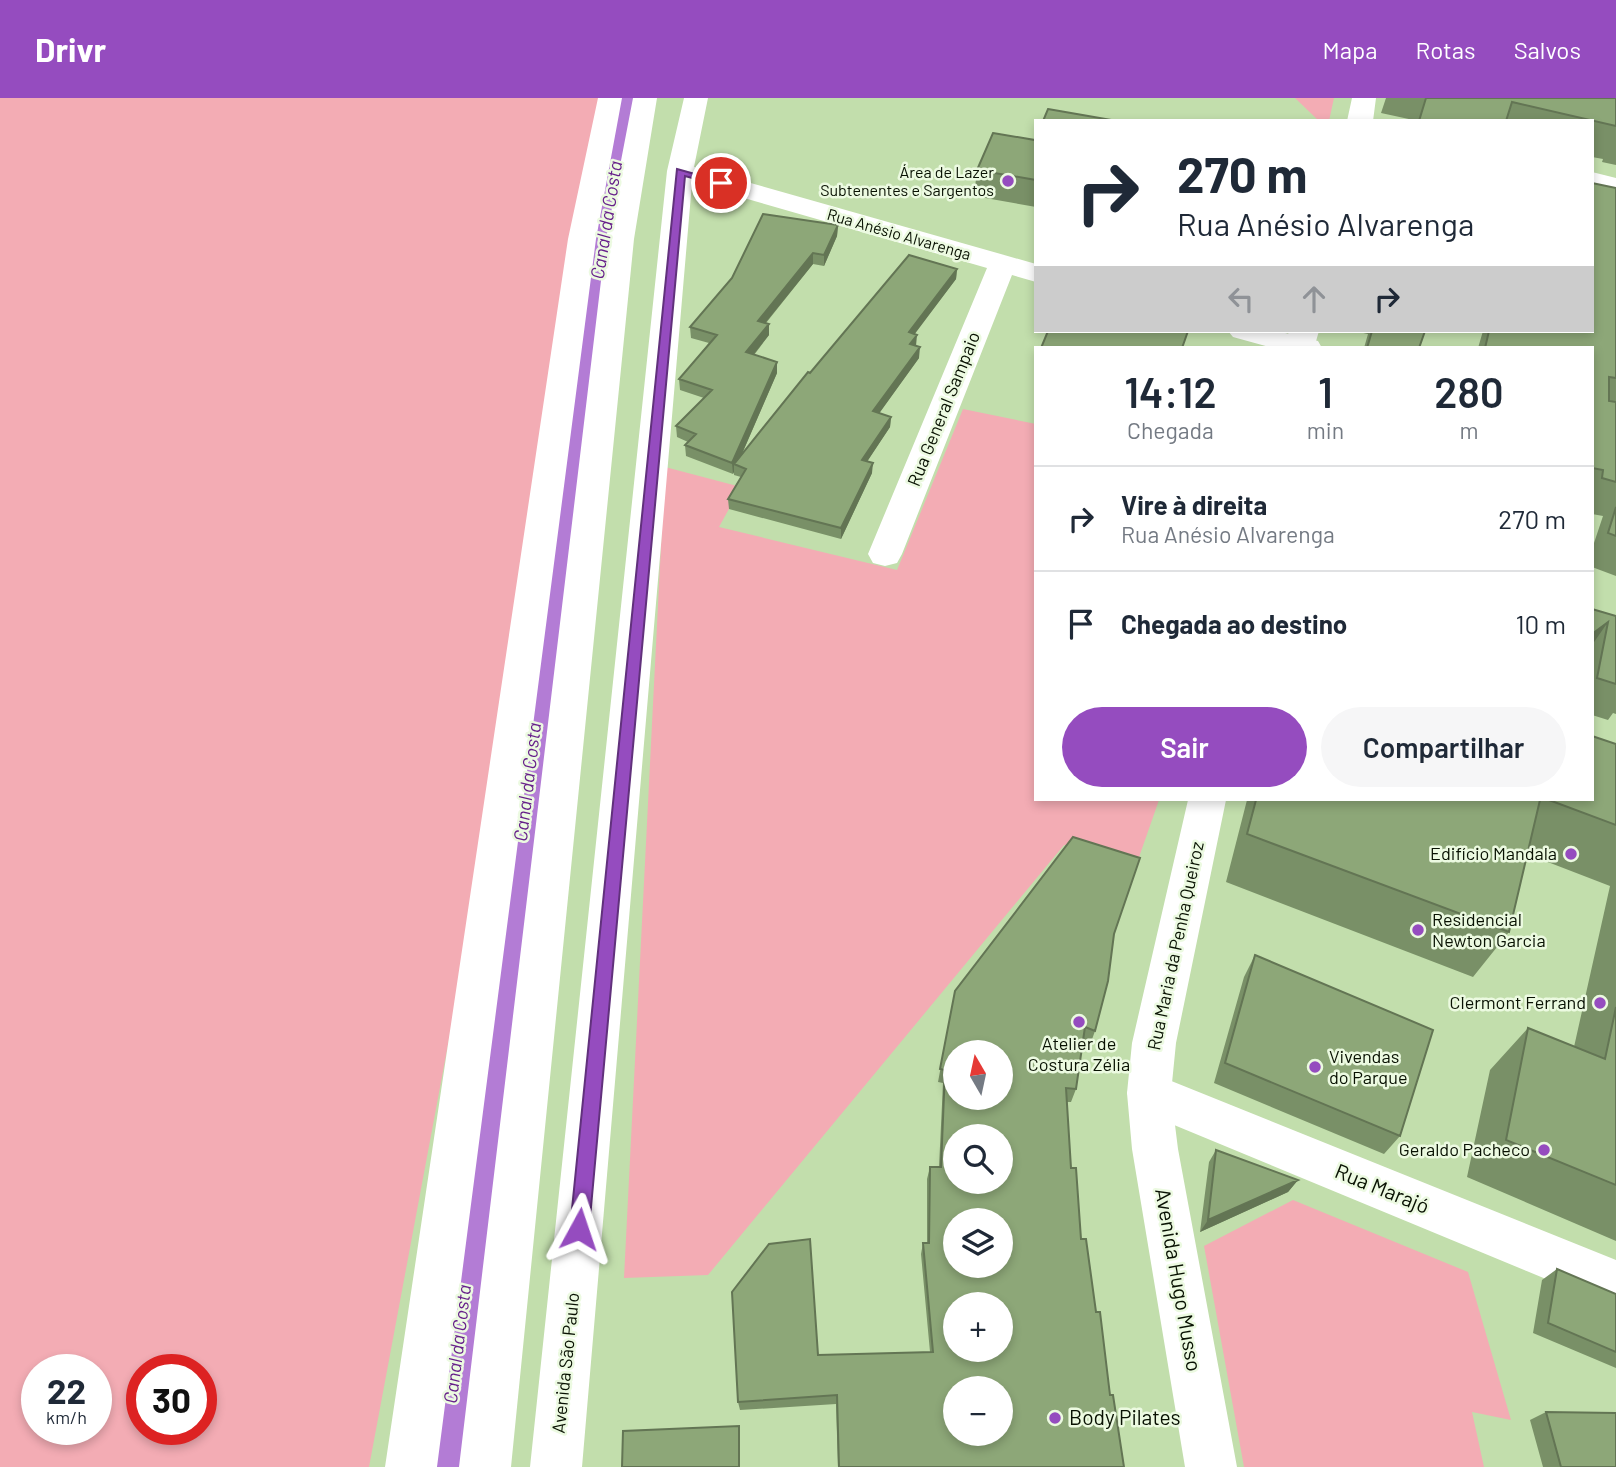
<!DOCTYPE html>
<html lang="pt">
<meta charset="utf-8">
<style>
:root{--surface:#fff;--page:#f6f6f7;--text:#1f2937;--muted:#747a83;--line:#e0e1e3;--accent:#954cbf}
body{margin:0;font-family:Barlow,sans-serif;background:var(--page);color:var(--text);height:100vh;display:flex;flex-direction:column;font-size:26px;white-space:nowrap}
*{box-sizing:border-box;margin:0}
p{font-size:23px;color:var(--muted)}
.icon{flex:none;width:38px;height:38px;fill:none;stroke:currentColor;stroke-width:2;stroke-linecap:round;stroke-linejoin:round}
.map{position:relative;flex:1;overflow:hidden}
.panel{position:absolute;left:1034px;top:248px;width:560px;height:455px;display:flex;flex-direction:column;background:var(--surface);border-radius:0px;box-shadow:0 4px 10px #0003}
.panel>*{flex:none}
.hud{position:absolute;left:1034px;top:21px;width:560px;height:214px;border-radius:0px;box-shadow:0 4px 10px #0003;background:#fff;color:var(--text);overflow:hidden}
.needle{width:46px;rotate:351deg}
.controls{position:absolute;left:943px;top:942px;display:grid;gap:14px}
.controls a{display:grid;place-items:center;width:70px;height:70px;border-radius:50%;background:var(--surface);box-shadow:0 4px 10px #0003;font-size:35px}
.speed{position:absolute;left:21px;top:1256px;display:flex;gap:14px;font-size:35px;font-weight:700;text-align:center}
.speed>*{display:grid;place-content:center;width:91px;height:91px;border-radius:50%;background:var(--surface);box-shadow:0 4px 10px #0003;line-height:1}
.speed small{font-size:18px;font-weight:400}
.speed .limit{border:10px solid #d22;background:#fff;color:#111}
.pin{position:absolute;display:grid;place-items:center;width:60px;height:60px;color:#fff;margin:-30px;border:4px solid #fff;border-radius:50%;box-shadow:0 2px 7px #0007}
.me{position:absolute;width:77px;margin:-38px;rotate:5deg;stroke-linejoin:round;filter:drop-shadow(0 0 5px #0008)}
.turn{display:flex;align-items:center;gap:24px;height:147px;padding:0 28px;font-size:32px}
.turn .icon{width:91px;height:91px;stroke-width:2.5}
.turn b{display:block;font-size:49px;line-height:60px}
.lanes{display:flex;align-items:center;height:66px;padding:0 28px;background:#0003;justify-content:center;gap:35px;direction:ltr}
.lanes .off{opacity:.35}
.eta{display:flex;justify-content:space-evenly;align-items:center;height:119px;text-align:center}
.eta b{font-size:42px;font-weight:600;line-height:49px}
.button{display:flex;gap:14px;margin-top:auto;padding:14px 28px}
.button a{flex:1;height:80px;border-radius:42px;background:var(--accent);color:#fff;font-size:28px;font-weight:600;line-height:80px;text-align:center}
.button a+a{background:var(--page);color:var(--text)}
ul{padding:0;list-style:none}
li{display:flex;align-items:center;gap:21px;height:105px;padding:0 28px;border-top:2px solid var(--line)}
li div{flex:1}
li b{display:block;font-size:26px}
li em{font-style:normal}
header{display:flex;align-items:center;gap:42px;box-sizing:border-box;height:98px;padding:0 35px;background:var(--accent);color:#fff}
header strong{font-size:33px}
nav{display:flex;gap:38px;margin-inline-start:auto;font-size:24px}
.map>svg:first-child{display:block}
.green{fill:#f3acb4;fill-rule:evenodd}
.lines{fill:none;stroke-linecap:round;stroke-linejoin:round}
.canal{fill:#b37cd5;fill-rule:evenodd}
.minor{fill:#fff;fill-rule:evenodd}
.tertiary{fill:#fff;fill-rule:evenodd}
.primary{fill:#fff;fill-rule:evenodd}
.wall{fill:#799067}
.shaded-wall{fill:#637554}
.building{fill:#8da778;stroke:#637554;stroke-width:2;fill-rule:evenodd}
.route{fill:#954cbf;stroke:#61317c;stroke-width:2}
.poi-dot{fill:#954cbf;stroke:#ecfae1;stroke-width:2.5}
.labels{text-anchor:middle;stroke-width:5;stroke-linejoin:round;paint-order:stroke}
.far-poi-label{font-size:16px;fill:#081102;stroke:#ecfae1;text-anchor:end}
.far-street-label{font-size:16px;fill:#081102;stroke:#ecfae1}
.street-label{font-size:18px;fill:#081102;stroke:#ecfae1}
.poi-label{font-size:18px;fill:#081102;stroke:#ecfae1;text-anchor:end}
.water-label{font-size:19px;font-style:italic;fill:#661f8a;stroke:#ecfae1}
.near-street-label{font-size:21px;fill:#081102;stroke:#ecfae1}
.near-poi-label{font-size:21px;fill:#081102;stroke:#ecfae1;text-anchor:start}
</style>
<header>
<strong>Drivr</strong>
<nav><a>Mapa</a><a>Rotas</a><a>Salvos</a></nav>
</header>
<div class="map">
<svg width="1616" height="1369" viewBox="0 0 1616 1369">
<rect width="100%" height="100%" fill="#c2deac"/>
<path class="green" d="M0 0H625L369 1369H0ZM37 1272H96V1332H37ZM142 1272H201V1332H142Z
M1295 0H1334L1329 23H1319Z
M963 311 1036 326V702H1159L1138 762 1064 747 708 1177 624 1180 665 369 741 389 719 429 897 472Z
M1293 1102 1468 1174 1511 1322 1472 1314 1484 1369H1244L1204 1148Z"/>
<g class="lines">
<path class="canal" d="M611 0H637L570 481 469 1369H415L534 481Z"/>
<path class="minor" d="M684 0H708L694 69 1036 166V184L1012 177 902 456 897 465 885 468 873 465 868 456 987 170 692 85 582 1369H530L667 73Z
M1592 74 1616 80V96L1592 90Z
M1228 233H1277L1318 243 1322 250H1273L1233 239Z
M1149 974 1616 1162V1210L1133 1010 1127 995 1133 980Z"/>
<path class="tertiary" d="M1352 0H1376L1373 23H1347Z
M1289 233H1319L1314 250H1284Z
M1188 702H1226L1176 945 1171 995 1178 1051 1237 1369H1185L1132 1051 1127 995 1132 945Z"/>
<path class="primary" d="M598 0H622L596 141 437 1369H385L568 141Z
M633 0H657L634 141 511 1369H459L606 141Z"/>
</g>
<path class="wall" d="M1386 0H1616V67L1602 64 1603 61 1592 59V23H1418L1381 15Z
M1036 39V109L974 98 977 72 1035 42Z
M1616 90V478L1592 469V451L1603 418 1592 416V250H1478L1483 233H1592Z
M838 127 837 138 824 168 813 166 766 225 769 237 754 257 777 275 742 356 810 275 957 171 956 181 914 236 916 248 919 260 879 315 891 319 890 329 867 363 872 375 841 441 729 411 728 401 741 379 734 377V373L733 376 686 358 685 347 688 344 677 339 676 328 704 300 680 292 679 281 709 245 691 240 690 229 732 180Z
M1354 233H1425L1419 250H1364L1368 236Z
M1592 511 1616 518V616L1613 615 1608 622 1592 617Z
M1616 646V1143L1467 1079 1490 972 1528 930 1574 949 1610 788 1527 756 1509 834 1473 879 1226 784 1247 702H1592Z
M1114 836 1095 933 1090 947 1082 944 1076 991 1071 1004H1067L1071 1070 1081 1141 1096 1214 1110 1297 1124 1369H838L836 1306 740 1312 738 1304 818 1257 930 1254 921 1156 923 1145H927V1081L930 1069H939L943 985 938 984 955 893Z
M1255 857 1400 1038 1384 1056 1214 985 1244 879Z
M1216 1052 1298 1082 1288 1094 1200 1134 1209 1064Z
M1557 1171 1616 1196V1270L1533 1235 1542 1182Z
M1546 1314 1616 1369H1543L1530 1322Z"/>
<path class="shaded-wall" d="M838 127 837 138 824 168V157Z
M813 155V166L758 234V223Z
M957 171 956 181 908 245 909 234Z
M769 226V237L746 266V254Z
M917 237 916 248 909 257 910 246Z
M920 249 919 260 873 324V313Z
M777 264V275L737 367 734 366V374L733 376 732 365Z
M891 319 890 329 861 373 862 362Z
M873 365 872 375 841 441V430Z
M1608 524 1592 547V536Z
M1298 1082 1288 1094 1200 1134 1208 1122Z"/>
<path class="building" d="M1426 0H1616V28L1512 4 1506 23H1419Z
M1048 11 1117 23H1043Z
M993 35 1035 42 1036 39V82L977 72Z
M1592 85 1616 90V280L1609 279V303L1616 304V384L1602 380 1603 372 1592 370V250H1485L1489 233H1592Z
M763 116 838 127 824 157 813 155 758 223 769 226 746 254 777 264 732 365 685 347 696 336 676 328 712 292 679 281 717 237 690 229 732 180Z
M909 157 957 171 909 234 917 237 910 246 920 249 873 313 891 319 862 362 873 365 841 430 728 401 746 371 734 366 808 274 810 275Z
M1048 233H1188L1182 250H1041Z
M1372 233H1425L1419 250H1367Z
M1616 409V438L1608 435Z
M1592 511 1616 518V586L1597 580 1608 524 1592 536Z
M1592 638 1616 646V727L1549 702H1592Z
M1256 702H1540L1509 834 1247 736Z
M1073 739 1140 760 1114 836 1108 883 1095 933 1085 929 1076 991 1066 990 1071 1070H1076L1081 1141H1086L1096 1214H1100L1110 1297H1113L1124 1369H839L837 1297 738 1304 732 1194 769 1146 810 1141 818 1257 933 1254 923 1145H929L930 1069H941L945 972 940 971 955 893ZM956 954H1001V999H956ZM956 1038H1001V1083H956ZM956 1122H1001V1167H956ZM956 1206H1001V1251H956ZM956 1290H1001V1335H956Z
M1255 857 1433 932 1400 1038 1225 965Z
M1616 909V1087L1506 1042 1528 930 1605 961Z
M1216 1052 1298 1082 1208 1122Z
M1557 1171 1616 1196V1254L1548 1225Z
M1546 1314 1616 1315V1369H1561Z
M739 1328V1369H622L623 1333Z"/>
<path class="route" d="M677 71 727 85 721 88 685 78 589 1131 586 1138 579 1141 572 1138 570 1131Z"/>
<g class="poi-dot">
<circle cx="1008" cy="83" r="7"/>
<circle cx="1571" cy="756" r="7"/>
<circle cx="1418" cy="832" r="7"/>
<circle cx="1600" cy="905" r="7"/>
<circle cx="1079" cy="924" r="7"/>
<circle cx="1315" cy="969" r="7"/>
<circle cx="1544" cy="1052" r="7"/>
<circle cx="1055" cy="1320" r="7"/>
</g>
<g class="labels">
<g class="far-poi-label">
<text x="994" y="80">Área de Lazer<tspan x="994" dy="18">Subtenentes e Sargentos</tspan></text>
</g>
<g class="far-street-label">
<text transform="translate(899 136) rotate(16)" y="6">Rua Anésio Alvarenga</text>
</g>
<g class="street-label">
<text transform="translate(944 311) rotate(-68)" y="6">Rua General Sampaio</text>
<text transform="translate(1176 848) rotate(-78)" y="6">Rua Maria da Penha Queiroz</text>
<text transform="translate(566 1265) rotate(-84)" y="6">Avenida São Paulo</text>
</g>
<g class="poi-label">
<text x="1557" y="762">Edifício Mandala</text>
<text x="1432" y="828" text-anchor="start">Residencial<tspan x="1432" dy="21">Newton Garcia</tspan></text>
<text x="1586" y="911">Clermont Ferrand</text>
<text x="1079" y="952" text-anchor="middle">Atelier de<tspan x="1079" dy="21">Costura Zélia</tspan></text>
<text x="1329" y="965" text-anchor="start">Vivendas<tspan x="1329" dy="21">do Parque</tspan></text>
<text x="1530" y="1058">Geraldo Pacheco</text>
</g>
<g class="water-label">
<text transform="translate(606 122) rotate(-81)" y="7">Canal da Costa</text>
<text transform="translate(527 684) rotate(-83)" y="7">Canal da Costa</text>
<text transform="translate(457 1246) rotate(-83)" y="7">Canal da Costa</text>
</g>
<g class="near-street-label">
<text transform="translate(1382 1091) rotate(22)" y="7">Rua Marajó</text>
<text transform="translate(1178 1182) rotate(80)" y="7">Avenida Hugo Musso</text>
</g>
<g class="near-poi-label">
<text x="1069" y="1327">Body Pilates</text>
</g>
</g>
</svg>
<div class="controls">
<a><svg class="needle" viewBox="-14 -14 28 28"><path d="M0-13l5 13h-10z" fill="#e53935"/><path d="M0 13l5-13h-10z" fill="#747a83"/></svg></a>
<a><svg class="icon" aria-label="search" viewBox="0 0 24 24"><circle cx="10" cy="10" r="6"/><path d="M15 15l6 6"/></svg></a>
<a><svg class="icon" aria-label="layers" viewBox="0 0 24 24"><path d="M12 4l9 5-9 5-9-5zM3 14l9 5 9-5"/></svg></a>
<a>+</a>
<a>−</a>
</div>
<div class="speed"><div>22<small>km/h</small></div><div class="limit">30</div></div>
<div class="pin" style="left:721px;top:85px;background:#d93025"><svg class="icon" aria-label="arrive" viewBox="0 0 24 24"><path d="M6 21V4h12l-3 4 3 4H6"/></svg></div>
<svg class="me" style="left:579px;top:1131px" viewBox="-20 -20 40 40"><path d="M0-17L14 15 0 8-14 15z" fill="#954cbf" stroke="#fff" stroke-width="4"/></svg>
<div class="hud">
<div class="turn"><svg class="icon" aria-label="right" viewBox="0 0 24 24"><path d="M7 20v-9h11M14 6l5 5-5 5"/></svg><div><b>270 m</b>Rua Anésio Alvarenga</div></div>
<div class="lanes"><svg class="icon off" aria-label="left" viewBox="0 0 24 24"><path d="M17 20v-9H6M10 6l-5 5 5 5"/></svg><svg class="icon off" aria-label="ahead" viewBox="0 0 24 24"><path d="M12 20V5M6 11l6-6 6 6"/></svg><svg class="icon" aria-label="right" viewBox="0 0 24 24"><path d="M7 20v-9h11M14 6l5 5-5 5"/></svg></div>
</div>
<section class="panel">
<div class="eta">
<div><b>14:12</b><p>Chegada</p></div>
<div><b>1</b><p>min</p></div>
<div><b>280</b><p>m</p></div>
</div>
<ul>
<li><svg class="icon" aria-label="right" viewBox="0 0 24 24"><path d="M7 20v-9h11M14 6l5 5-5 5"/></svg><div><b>Vire à direita</b><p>Rua Anésio Alvarenga</p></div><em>270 m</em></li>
<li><svg class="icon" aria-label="arrive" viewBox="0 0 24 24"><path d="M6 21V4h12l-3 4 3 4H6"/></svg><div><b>Chegada ao destino</b></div><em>10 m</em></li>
</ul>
<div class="button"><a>Sair</a><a>Compartilhar</a></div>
</section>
</div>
